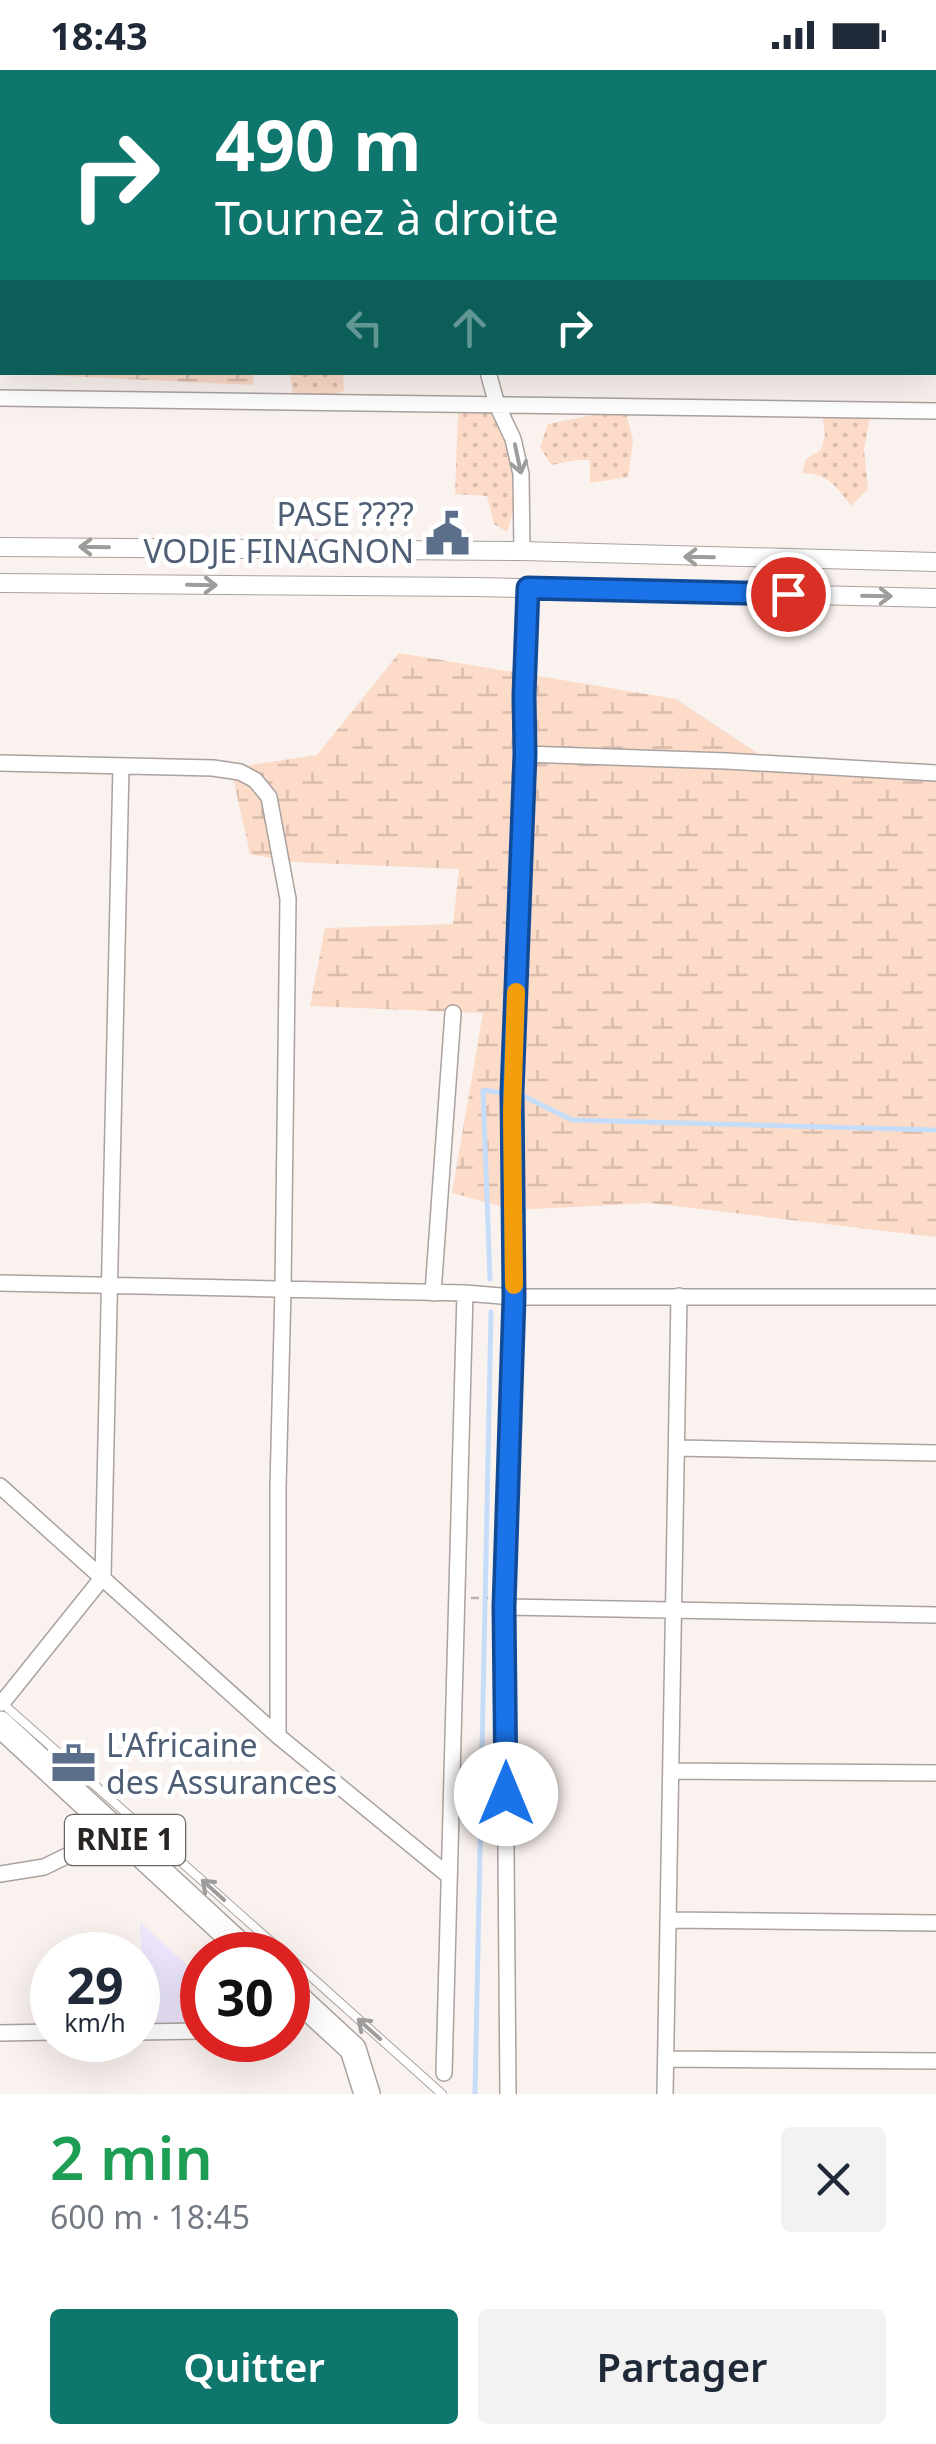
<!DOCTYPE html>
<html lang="fr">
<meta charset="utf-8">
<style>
:root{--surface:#fff;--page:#f2f2f3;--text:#1f2937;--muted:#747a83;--accent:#0f766e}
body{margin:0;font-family:"Noto Sans",sans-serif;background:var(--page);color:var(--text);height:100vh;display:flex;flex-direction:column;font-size:38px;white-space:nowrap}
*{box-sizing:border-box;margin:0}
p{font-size:32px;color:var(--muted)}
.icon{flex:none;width:55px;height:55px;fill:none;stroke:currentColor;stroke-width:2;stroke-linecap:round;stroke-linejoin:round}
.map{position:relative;height:2024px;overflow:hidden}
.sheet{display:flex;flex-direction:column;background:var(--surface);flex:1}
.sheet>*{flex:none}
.banner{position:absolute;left:0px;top:0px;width:938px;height:305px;box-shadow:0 10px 40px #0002;background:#0f766e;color:#fff;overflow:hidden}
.speed{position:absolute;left:30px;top:1862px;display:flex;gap:20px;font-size:50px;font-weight:700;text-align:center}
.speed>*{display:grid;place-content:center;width:130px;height:130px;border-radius:50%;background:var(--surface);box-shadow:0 10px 40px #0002;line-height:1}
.speed small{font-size:25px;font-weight:400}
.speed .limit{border:15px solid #d22;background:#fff;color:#111}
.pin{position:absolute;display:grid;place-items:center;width:85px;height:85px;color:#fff;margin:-42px;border:5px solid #fff;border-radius:50%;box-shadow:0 2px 10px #0007}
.me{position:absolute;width:110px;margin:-55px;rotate:0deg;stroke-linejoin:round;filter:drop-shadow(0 0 8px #0008)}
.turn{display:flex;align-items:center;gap:35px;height:210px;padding:0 50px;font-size:45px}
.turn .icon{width:130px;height:130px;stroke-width:2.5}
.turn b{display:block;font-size:70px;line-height:85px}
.lanes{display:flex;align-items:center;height:95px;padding:0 50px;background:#0003;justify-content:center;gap:50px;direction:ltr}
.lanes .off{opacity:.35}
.round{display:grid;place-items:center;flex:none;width:105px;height:105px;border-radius:10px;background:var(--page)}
.summary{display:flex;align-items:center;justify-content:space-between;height:170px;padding:0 50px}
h1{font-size:60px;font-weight:600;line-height:75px;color:#1e9e55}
.button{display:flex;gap:20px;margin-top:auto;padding:20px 50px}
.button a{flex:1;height:115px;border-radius:10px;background:var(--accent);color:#fff;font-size:40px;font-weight:600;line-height:115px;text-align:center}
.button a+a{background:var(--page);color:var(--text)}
.status{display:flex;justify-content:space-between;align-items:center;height:70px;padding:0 50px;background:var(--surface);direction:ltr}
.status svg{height:28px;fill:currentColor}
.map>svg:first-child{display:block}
.commercial{fill:#ede6fc}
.grass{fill:url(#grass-dots)}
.wetland{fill:url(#wetland-marsh)}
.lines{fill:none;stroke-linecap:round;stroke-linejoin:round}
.stream{stroke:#c6ddfa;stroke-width:5}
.service-casing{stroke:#aaa29e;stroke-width:10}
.minor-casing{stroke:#aaa29e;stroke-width:18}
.tertiary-casing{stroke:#aaa29e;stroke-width:20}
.trunk-casing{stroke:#aaa29e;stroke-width:28}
.path{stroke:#b8b1ae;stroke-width:2.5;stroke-dasharray:8 8;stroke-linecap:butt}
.service{stroke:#fff;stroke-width:8}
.minor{stroke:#fff;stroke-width:15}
.tertiary{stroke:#fff;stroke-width:18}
.trunk{stroke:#fff;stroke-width:25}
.oneway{stroke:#9e9d9c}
.route-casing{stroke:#114b97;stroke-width:25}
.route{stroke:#1a73e8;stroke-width:18}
.slow{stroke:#f59e0b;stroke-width:18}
.labels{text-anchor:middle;stroke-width:10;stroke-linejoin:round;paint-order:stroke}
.shield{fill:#fff;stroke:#686665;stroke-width:2.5}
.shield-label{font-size:30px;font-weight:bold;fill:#282523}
.service-label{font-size:32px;fill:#4e5e75;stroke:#fff;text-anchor:end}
</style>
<div class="status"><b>18:43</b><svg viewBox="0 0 49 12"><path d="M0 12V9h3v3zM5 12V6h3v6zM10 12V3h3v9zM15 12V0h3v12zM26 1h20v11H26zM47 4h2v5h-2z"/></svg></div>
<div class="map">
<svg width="936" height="2024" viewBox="0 0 936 2024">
<defs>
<pattern id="grass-dots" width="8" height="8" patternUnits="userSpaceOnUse" patternTransform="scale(2.5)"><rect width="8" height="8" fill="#fcdbc9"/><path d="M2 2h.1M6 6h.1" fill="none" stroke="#d8bcac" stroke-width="1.8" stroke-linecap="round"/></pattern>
<pattern id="wetland-marsh" width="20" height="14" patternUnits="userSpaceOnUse" patternTransform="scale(2.5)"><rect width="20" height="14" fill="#fcdbc9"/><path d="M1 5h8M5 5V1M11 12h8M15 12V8" fill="none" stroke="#d8bcac"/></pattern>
</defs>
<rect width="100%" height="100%" fill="#faf2ee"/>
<path class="commercial" d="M140 1852 202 1909V1953L144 1954Z"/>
<path class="grass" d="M290 303H343L344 321 305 334 293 326Z
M477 332 499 342 511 363 516 432 507 462 494 454 487 426 455 424 458 344Z
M625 339 633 370 628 407 590 413V390H577L551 395 540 377 548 354Z
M822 341 870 346 864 379 868 419 851 436C837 417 828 403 802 403L806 389 821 380 825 366Z"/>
<path class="wetland" d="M0 196H2V302L254 303 253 315 0 303Z
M399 583 676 629 786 702 936 706V1167L649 1133 514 1140 452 1123 483 943 310 936 325 858 453 854 459 799 292 792 250 784 231 698 317 685Z"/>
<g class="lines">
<path class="stream" d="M490 1209 483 1020 523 1026 572 1050 936 1060
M475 2024 491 1242"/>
<defs>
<path id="service" d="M1 1632 286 1885
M288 1886 442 2024"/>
<path id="minor" d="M487 2V0
M524 2V0
M0 9H2
M935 24H936
M0 170H2
M935 181H936
M488 302 497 335 513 369 521 404 522 481
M0 328 936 341
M528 519 525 684 726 691 936 703
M0 693 213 698 240 702 255 710 269 727 288 829 283 1219 278 1417V1666
M0 1213 465 1223 514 1227H936
M433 1223 453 943
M677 1378 936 1383
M0 1416 278 1666 449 1806
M504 1537 936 1545
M2 1633 103 1507 121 696
M671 1701 936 1703
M0 1804 44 1797 83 1778
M668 1850 936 1853
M138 1962 202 1961
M0 1963 52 1962
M666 1989 936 1991
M444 2003 465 1223
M508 2024 504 1537 514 1227 512 1002 525 684
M665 2024 679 1226"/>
<path id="tertiary" d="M0 477 522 481 936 492
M0 513 474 517 936 528"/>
<path id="trunk" d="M0 1654 250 1885
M288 1919 353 1979 367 2024"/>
</defs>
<use href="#service" class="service-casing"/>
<use href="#minor" class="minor-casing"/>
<use href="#tertiary" class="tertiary-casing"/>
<use href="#trunk" class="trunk-casing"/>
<path class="path" d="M471 1528H488"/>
<use href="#service" class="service"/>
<use href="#minor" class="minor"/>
<use href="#tertiary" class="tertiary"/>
<use href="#trunk" class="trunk"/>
</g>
<defs><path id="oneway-shaft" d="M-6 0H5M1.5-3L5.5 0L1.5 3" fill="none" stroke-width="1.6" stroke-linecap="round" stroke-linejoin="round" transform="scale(2.5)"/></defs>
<g class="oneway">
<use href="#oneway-shaft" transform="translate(518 389) rotate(78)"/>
<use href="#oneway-shaft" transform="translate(94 477) rotate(-179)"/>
<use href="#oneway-shaft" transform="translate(699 487) rotate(-179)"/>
<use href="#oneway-shaft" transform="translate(202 515) rotate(1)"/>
<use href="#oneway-shaft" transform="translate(877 526) rotate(1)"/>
<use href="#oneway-shaft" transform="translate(213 1820) rotate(-138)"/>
<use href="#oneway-shaft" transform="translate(369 1959) rotate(-138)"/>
</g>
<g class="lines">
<defs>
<path id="route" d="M506 1724 504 1537 514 1227 512 1022 525 684 524 625 528 518 788 524"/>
</defs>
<use href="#route" class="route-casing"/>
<use href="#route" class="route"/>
<path class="slow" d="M514 1215 512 1043 516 922"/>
</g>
<defs>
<symbol id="civic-bare" viewBox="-9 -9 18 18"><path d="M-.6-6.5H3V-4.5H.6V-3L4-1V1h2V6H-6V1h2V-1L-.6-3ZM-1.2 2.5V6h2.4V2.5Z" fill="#5c6f8a" stroke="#fff" stroke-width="2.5" paint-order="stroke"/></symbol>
<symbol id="office-bare" viewBox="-9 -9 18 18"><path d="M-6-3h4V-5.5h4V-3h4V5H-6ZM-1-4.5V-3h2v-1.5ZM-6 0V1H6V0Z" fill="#5c6f8a" stroke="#fff" stroke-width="2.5" paint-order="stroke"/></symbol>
</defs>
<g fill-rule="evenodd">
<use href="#civic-bare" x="416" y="432" width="63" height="63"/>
<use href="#office-bare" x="42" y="1662" width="63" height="63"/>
</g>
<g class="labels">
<rect class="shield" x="65" y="1745" width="120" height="50" rx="8"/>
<g class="shield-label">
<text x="125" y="1780">RNIE 1</text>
</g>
<g class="service-label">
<text x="414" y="456">PASE ????<tspan x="414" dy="37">VODJE FINAGNON</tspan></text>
<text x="106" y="1687" text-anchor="start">L'Africaine<tspan x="106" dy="37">des Assurances</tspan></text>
</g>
</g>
</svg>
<div class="speed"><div>29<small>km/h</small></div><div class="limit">30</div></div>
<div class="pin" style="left:788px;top:524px;background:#d93025"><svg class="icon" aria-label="arrive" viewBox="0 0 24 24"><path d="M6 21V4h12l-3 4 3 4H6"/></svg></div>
<svg class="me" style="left:506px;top:1724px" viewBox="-20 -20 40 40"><circle r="19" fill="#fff"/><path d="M0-13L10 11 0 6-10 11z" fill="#1a73e8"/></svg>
<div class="banner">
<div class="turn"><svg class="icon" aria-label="right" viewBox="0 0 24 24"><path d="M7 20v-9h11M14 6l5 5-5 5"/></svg><div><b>490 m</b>Tournez à droite</div></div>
<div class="lanes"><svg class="icon off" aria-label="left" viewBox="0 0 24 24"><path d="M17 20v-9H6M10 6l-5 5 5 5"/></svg><svg class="icon off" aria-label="ahead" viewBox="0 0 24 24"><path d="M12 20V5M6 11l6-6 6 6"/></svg><svg class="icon" aria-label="right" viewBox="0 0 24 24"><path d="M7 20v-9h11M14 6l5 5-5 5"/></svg></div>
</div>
</div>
<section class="sheet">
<div class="summary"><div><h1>2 min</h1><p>600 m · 18:45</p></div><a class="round"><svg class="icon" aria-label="close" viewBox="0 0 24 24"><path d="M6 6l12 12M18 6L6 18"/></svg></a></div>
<div class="button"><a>Quitter</a><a>Partager</a></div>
</section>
